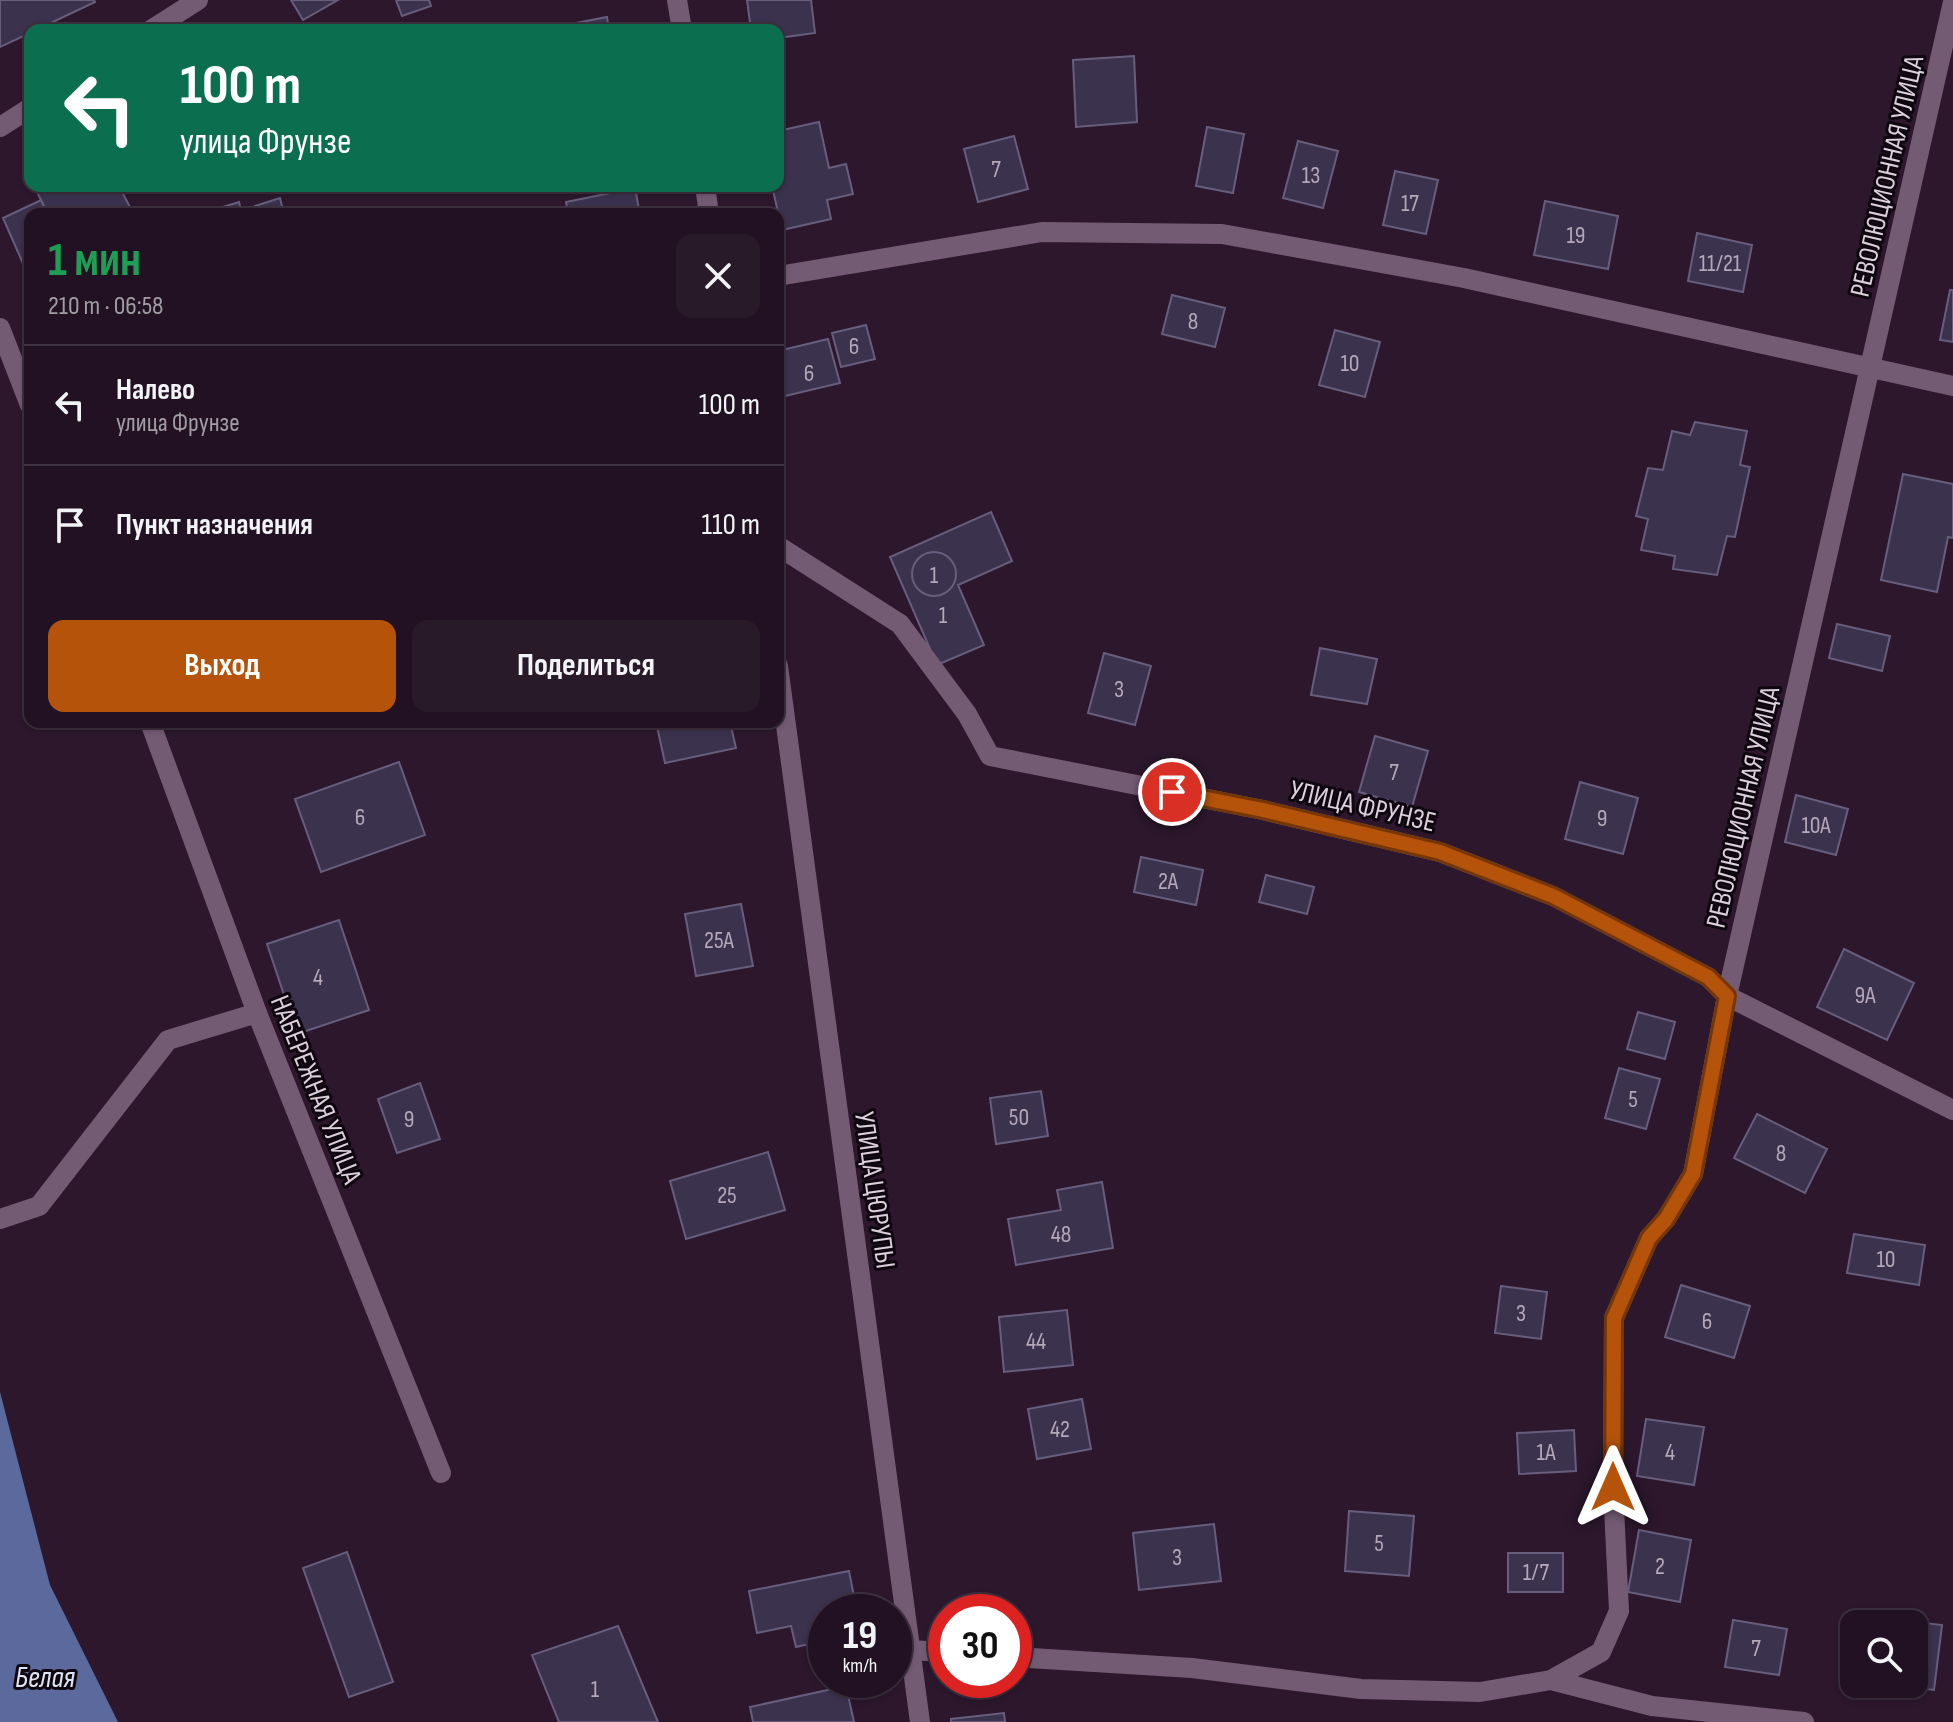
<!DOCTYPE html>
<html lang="ru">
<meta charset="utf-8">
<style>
:root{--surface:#211122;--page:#291a2a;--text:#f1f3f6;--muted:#a29da5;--line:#3e3140;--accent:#b45309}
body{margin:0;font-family:"Sofia Sans Condensed",sans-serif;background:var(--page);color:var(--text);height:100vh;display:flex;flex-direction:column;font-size:30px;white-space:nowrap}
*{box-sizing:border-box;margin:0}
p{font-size:26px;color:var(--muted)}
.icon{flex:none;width:44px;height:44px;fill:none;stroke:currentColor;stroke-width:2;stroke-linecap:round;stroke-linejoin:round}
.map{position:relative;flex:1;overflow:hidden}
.drawer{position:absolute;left:24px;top:208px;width:760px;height:520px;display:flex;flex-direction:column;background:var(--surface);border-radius:16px;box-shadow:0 2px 6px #0004,0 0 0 2px var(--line)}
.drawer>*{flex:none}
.guide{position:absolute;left:24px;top:24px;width:760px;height:168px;border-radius:16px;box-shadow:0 2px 6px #0004,0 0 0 2px var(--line);background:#0b6e4f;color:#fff;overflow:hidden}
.tools{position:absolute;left:1840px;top:1610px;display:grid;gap:16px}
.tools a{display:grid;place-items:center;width:88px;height:88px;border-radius:16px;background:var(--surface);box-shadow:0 2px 6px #0004,0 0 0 2px var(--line);font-size:40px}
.speed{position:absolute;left:808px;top:1594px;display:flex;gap:16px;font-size:40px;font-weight:700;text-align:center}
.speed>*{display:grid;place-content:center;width:104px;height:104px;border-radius:50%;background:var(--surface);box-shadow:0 2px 6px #0004,0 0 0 2px var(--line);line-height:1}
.speed small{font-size:20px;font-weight:400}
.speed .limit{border:12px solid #d22;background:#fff;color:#111}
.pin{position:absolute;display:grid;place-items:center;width:68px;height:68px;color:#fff;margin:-34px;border:4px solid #fff;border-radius:50%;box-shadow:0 2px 8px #0007}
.me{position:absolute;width:88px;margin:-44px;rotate:0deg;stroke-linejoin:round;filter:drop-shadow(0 0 6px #0008)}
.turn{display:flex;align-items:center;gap:28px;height:168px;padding:0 24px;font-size:36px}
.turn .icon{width:104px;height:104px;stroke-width:2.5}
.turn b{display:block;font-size:56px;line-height:68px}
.round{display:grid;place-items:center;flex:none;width:84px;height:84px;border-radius:16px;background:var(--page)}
.overview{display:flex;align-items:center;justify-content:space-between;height:136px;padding:0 24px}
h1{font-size:48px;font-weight:700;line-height:60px;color:#1e9e55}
.action{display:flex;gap:16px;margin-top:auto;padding:16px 24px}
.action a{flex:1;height:92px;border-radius:16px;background:var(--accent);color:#fff;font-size:32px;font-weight:700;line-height:92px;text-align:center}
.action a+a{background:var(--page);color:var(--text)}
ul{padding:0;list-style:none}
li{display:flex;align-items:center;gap:24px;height:120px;padding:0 24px;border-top:2px solid var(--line)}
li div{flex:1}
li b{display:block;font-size:30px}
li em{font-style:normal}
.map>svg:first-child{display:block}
.water{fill:#5c699d}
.building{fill:#3b324e;stroke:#675e7d;stroke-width:2}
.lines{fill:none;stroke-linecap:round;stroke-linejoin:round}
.street{stroke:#745b74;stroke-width:20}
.secondary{stroke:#745b74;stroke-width:20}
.route-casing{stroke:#753606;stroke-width:20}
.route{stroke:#b45309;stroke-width:14}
.labels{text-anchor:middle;stroke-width:6;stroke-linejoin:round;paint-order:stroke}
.number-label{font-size:24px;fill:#b4a8b9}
.street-label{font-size:28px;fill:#ddcfdd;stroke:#0f0710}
.water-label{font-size:30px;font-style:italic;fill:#dfe4f4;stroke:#0f0710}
</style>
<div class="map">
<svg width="1953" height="1722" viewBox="0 0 1953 1722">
<rect width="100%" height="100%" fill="#2c172d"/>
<path class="water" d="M0 1392 50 1585 118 1722H0Z"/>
<path class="building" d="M0 0H94L95 2 36 30H30V33L0 47Z
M291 0H338L303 20Z
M396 0H429L431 6 402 16Z
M747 0H811L815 33 778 38V30H751Z
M607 17 609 30H540Z
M1134 56 1137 122 1076 127 1073 60Z
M819 122 829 168 846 164 853 194 827 200 831 219 782 230 772 186H778V131Z
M1207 127 1244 134 1233 193 1196 186Z
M1014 136 1028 189 978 202 964 149Z
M1298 141 1338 151 1323 208 1283 198Z
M1395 171 1438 180 1426 234 1383 225Z
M34 186H119L131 209 121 214H48Z
M635 188 640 214H568L566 202Z
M280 198 284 214H257L255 206Z
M41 200 47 214H30L28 275 3 218Z
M1545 201 1618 216 1608 269 1534 255Z
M239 202 242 214H211L210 211Z
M1697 233 1752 245 1743 292 1688 281Z
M1950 290H1953V342L1940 340Z
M1172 295 1225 308 1215 347 1162 334Z
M866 325 875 359 841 367 832 333Z
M1335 330 1380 342 1365 397 1319 385Z
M828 339 840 383 785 396 778 351Z
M1695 422 1747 431 1740 465 1750 467 1735 537 1727 536 1717 575 1673 569 1675 556 1641 550 1648 519 1636 516 1648 468 1663 470 1672 431 1690 435Z
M1903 474 1953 484V538L1948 537 1937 592 1881 580Z
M991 512 1012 561 958 585 984 645 937 665 890 557Z
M912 574a22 22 0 1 1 44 0a22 22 0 1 1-44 0Z
M1837 624 1890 636 1882 671 1829 658Z
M1320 648 1377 659 1367 704 1311 695Z
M1104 653 1151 666 1135 725 1088 713Z
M656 722H730L736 748 665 763Z
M1375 736 1428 751 1412 807 1359 792Z
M399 762 425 835 321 872 295 799Z
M1580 782 1638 798 1623 854 1565 839Z
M1796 795 1848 809 1836 855 1785 842Z
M1141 857 1203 870 1196 905 1134 892Z
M1266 875 1314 887 1307 914 1259 902Z
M741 904 753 966 696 976 685 914Z
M339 920 369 1010 297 1034 267 944Z
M1844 949 1914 983 1887 1040 1817 1007Z
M1638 1012 1675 1022 1665 1059 1627 1049Z
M1619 1068 1660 1079 1646 1129 1605 1118Z
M420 1083 440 1139 397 1153 378 1099Z
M1041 1091 1048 1136 996 1144 990 1098Z
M1757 1114 1827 1149 1805 1193 1734 1158Z
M768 1152 785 1210 686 1239 670 1181Z
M1102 1182 1113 1248 1016 1265 1008 1219 1061 1210 1057 1190Z
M1854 1234 1925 1245 1919 1285 1847 1273Z
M1681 1285 1750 1306 1734 1358 1665 1337Z
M1501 1286 1547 1292 1541 1339 1495 1333Z
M1067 1310 1073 1365 1004 1372 999 1317Z
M1082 1399 1091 1449 1037 1459 1028 1409Z
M1646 1419 1704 1427 1694 1485 1637 1476Z
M1574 1430 1576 1471 1519 1474 1517 1433Z
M1349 1511 1414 1516 1409 1576 1345 1571Z
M1214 1524 1221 1581 1139 1590 1133 1533Z
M1639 1530 1691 1540 1680 1602 1628 1592Z
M347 1552 393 1682 349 1697 303 1568Z
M1508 1553H1563V1592H1508Z
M849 1571 857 1612H826V1640L796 1647 791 1626 757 1633 749 1591Z
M1852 1614 1942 1625 1934 1690 1886 1684H1914V1624H1854V1680L1843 1678Z
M1733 1620 1787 1629 1779 1675 1725 1667Z
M618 1626 658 1722H559L532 1655Z
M846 1686 854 1722H753L750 1707Z
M1004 1713 1005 1722H951V1719Z"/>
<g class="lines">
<path class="street" d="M778 276 1042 232 1222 234 1464 278 1953 386
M778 546 900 624 967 714 990 756 1263 810 1440 852 1553 896 1708 977 1727 996 1953 1110
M257 1013 441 1473
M909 1650 946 1652
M1014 1657 1192 1668 1361 1689 1480 1692 1551 1680 1652 1706 1804 1722
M1551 1680 1601 1652 1619 1611 1613 1487 1614 1318 1649 1238 1666 1219 1693 1174 1727 996 1953 2"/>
<path class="secondary" d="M677 0 682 30
M151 30 198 0
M0 127 30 108
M705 186 709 214
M0 328 30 405
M778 666 920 1722
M0 1219 39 1206 168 1040 257 1013 150 722"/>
</g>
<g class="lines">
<defs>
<path id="route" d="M1172 792 1263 810 1440 852 1553 896 1708 977 1727 996 1693 1174 1666 1219 1649 1238 1614 1318 1613 1487"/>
</defs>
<use href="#route" class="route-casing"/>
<use href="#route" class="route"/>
</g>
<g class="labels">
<g class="number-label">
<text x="996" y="177">7</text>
<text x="1311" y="183">13</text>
<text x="1410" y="211">17</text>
<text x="1576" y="243">19</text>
<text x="1720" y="271">11/21</text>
<text x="1193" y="329">8</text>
<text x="854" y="354">6</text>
<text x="1350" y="371">10</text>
<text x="809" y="381">6</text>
<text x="934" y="583">1</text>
<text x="943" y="623">1</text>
<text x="1119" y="697">3</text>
<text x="1394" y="780">7</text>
<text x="360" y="825">6</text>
<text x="1602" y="826">9</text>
<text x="1816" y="833">10А</text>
<text x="1168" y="889">2А</text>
<text x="719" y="948">25А</text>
<text x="318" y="985">4</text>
<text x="1865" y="1003">9А</text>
<text x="1633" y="1107">5</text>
<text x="1019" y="1125">50</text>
<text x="409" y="1127">9</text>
<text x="1781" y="1161">8</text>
<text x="727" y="1203">25</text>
<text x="1061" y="1242">48</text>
<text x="1886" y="1267">10</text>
<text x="1521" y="1321">3</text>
<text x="1707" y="1329">6</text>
<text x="1036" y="1349">44</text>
<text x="1060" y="1437">42</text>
<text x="1546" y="1460">1А</text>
<text x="1670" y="1460">4</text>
<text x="1379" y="1551">5</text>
<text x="1177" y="1565">3</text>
<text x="1660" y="1574">2</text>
<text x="1536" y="1580">1/7</text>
<text x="1756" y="1656">7</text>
<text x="595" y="1697">1</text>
</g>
<g class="street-label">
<text transform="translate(1886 176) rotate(-77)" y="10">РЕВОЛЮЦИОННАЯ УЛИЦА</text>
<text transform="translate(1363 805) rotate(13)" y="10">УЛИЦА ФРУНЗЕ</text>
<text transform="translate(1742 807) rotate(-77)" y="10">РЕВОЛЮЦИОННАЯ УЛИЦА</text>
<text transform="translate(317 1089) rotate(68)" y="10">НАБЕРЕЖНАЯ УЛИЦА</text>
<text transform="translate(876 1190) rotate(82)" y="10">УЛИЦА ЦЮРУПЫ</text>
</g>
<g class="water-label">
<text x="45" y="1687">Белая</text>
</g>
</g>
</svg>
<div class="tools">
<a><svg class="icon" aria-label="search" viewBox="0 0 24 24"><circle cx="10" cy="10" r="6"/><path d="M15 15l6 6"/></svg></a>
</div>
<div class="speed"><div>19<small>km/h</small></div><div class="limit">30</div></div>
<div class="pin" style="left:1172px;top:792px;background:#d93025"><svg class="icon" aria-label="arrive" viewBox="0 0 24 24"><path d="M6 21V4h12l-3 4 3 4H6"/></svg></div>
<svg class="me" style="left:1613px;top:1487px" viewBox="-20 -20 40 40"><path d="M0-17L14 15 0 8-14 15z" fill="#b45309" stroke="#fff" stroke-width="4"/></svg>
<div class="guide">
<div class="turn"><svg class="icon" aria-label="left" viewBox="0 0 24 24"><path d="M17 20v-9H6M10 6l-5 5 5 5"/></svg><div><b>100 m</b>улица Фрунзе</div></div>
</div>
<section class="drawer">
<div class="overview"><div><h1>1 мин</h1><p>210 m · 06:58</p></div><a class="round"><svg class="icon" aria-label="close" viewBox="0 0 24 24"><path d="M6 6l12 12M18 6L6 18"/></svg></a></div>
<ul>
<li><svg class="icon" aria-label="left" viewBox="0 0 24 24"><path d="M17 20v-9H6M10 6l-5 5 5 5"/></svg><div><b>Налево</b><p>улица Фрунзе</p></div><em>100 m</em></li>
<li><svg class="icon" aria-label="arrive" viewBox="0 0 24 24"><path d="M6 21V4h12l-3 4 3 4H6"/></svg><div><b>Пункт назначения</b></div><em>110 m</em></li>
</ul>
<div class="action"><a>Выход</a><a>Поделиться</a></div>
</section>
</div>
